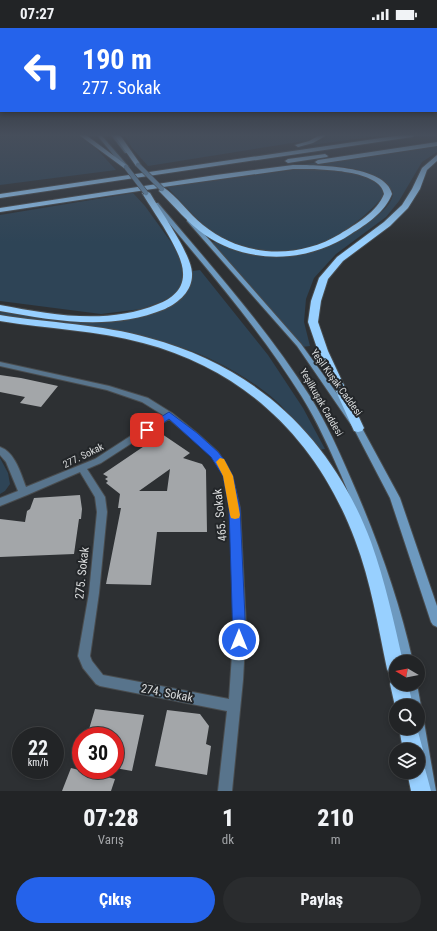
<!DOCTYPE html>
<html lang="tr">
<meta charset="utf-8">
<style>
:root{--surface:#222426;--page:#2a2c2e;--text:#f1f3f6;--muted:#a2a4a7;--line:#3f4143;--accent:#2563eb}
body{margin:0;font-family:"Roboto Condensed",sans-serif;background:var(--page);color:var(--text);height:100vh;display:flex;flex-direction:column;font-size:15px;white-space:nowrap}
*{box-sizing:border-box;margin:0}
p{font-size:13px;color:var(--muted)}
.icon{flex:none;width:22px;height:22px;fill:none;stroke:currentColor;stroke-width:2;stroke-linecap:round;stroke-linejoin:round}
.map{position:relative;height:763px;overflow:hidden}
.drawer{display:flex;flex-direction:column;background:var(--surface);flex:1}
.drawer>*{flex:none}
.top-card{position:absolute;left:0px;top:0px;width:437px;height:84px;box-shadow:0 2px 6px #0003,0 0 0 1px var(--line);background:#2563eb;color:#fff;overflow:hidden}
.needle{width:26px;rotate:280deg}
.buttons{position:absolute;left:389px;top:627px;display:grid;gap:8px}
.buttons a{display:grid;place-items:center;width:36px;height:36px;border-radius:50%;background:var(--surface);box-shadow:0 2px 6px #0003,0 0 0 1px var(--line);font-size:20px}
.speed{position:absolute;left:12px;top:699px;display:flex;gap:8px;font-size:20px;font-weight:700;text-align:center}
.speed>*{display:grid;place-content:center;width:52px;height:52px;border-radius:50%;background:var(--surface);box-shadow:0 2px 6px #0003,0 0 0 1px var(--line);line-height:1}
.speed small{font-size:10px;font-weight:400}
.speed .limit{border:6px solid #d22;background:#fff;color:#111}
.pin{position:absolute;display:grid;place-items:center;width:34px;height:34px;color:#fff;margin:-17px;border-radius:8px;box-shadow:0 2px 6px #0006}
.me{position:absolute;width:44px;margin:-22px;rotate:0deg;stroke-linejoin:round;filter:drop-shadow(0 0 3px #0008)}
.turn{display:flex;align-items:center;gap:14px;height:84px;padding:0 16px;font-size:18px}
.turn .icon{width:52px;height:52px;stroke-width:2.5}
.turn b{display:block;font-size:28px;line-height:34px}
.eta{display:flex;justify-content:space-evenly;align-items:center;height:68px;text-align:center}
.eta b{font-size:24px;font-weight:800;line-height:28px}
.button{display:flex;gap:8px;margin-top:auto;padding:8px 16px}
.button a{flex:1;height:46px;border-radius:24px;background:var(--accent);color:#fff;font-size:16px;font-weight:800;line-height:46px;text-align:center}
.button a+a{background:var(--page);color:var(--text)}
.status{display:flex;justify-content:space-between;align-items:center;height:28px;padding:0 20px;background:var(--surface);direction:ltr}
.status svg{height:11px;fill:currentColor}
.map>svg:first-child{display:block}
.green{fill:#2e4456}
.building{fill:#a3a6a9;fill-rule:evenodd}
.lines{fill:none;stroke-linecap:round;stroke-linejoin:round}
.minor-casing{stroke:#494c4e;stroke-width:2}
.secondary-casing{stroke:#494c4e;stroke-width:2}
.motorway-casing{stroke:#494c4e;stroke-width:2}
.minor{fill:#58748c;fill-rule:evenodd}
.secondary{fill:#6d99bf;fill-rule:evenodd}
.motorway{fill:#98d0ff;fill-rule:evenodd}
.secondary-bridge-casing{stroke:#494c4e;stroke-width:5.5;stroke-linecap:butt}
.secondary-bridge{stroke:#6d99bf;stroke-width:4.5}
.route{fill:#2563eb;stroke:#184099}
.slow{fill:#f59e0b}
.labels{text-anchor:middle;stroke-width:4;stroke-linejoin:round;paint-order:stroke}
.street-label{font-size:10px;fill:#dadcdd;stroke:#232629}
.near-street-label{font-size:12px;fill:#dadcdd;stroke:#232629}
</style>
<div class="status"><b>07:27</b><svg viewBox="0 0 49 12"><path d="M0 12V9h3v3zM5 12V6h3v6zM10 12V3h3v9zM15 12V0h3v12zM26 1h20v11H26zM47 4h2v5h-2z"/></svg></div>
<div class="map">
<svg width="437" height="763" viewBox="0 0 437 763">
<rect width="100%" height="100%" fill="#2d3033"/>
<path class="green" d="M10 107H80L94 118 116 142 0 157V109Z
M125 107H317L309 112 298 114 148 138 132 120Z
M328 107H385L311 117 308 116 324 111Z
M437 117V124L422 134 399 173 386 189 336 226 314 250 306 271 304 294 310 318 302 319 210 214C220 213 233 222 244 225 293 235 331 223 369 194 379 186 393 177 393 164 376 138 335 137 307 138L306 136Z
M300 141C329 140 360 140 383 160L384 167C369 187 337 210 313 220 292 228 249 224 229 214 204 202 186 179 167 159Z
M133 165 145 178 184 232 185 255 176 266 161 274 141 281 101 286 0 273V187Z
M200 242 268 327 303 380 325 421 317 422C304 405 290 385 274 371 248 349 209 327 176 318 120 301 58 297 0 289V284L92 294 119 293 136 290 155 285 180 272 191 255 192 243Z
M0 430 8 445 10 456 5 463 0 466Z"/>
<path class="building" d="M0 347 21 350 58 358 41 379 20 375 25 369 0 364Z
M162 406 190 425 183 430 202 436 206 442 207 504H157L151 557 106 556 121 480H118L120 466 106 455 108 453 105 451 108 449 103 446ZM170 441 167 463H139Z
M80 467 82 481 81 491H79L74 526 0 529V491L25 494 27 483 30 481 34 470Z
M95 681 144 687 132 743 115 740V708H87Z
M167 682 200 686 209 698 206 716 211 718 207 747 155 738Z
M71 740 115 751 111 763H62Z"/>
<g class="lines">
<defs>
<path id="minor" d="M0 334 109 358 148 370 172 385 197 405 218 424 226 436 232 448 240 480 246 597 243 652 232 763H218L227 683 100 658 96 656 83 640 78 628 89 565 97 484 95 469 80 444 27 467 0 478V470L18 463 6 434 0 427V419C15 424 21 446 26 459L95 431 163 387 142 374 107 362 0 338ZM169 391 212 428 224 448 230 480 234 597 229 671 103 647 92 633 90 628 99 565 107 484 105 469 87 441 101 435Z"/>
<path id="secondary" d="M97 107H101L128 138V140H124Z
M111 107H115L129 123V125H125Z
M154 175H158C211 238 267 300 311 370 327 396 339 423 351 451 377 510 399 571 413 634H401C387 569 367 508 341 447 329 420 317 393 302 369 259 300 205 239 154 177Z
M187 191H191L301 316 362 400 400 470 437 578V599L433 597 431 594 390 470 354 401 297 318 187 193Z
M405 656H417L421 678 419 682 418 683V678H409Z
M418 688 422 690 424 694 436 763H422L418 735V722H416L413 700H418Z"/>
<path id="motorway" d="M79 107H86L129 139 124 140Z
M114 107H120L141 137 140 138H136Z
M320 107H327L313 115 298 119 295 117 309 113Z
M401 107H415L412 109 0 170V166Z
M437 114V118L318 136 315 134 318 132Z
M325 126 328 128 327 129 288 135 285 133 288 131Z
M437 127V133L427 142 420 161 408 180 390 198 343 233 328 251 321 273 318 294 328 323 364 400 362 403 358 404 354 403 318 323 308 294 311 273 319 250 337 229 384 194 402 177 412 161 422 140Z
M293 137C315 137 386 137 392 166 385 184 367 196 351 206 308 235 249 237 205 207 188 195 174 178 159 163V160L0 184V180L216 147ZM293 141C312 141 380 140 384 166 377 184 356 196 340 206 297 232 242 229 203 197 189 186 177 168 163 159Z
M143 163H146L150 165C161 184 191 225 192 245 193 262 180 274 165 281 111 303 55 293 0 283V277C53 287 107 297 158 276 172 271 184 261 183 245 183 224 154 185 142 165Z
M0 287C49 295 101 296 149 310 257 339 332 410 371 514 385 553 394 594 403 634H396V656H408L413 678H396V681L395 678 390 656 393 650 395 649 390 647 387 641C378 598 371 554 355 512 318 413 246 342 143 315 97 302 47 301 0 293Z
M399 700H417L423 722 420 729 418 730V722H403Z
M418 734 424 737 431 763H411L407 744H418Z"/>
</defs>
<use href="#minor" class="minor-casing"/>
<use href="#secondary" class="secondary-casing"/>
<use href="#motorway" class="motorway-casing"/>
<use href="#minor" class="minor"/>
<use href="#secondary" class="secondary"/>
<use href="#motorway" class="motorway"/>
<defs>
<path id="secondary-bridge" d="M138 137 162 161
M126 139 146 165"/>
</defs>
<use href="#secondary-bridge" class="secondary-bridge-casing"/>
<use href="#secondary-bridge" class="secondary-bridge"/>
</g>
<linearGradient id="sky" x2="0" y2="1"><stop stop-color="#191a1c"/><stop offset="0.5" stop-color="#464e5b"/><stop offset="1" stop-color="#464e5b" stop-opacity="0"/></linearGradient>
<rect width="437" height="214" fill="url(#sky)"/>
<path class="route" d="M169 384 197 405 218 424 225 433 233 448 240 480 246 612 244 616 239 617 235 616 233 612 229 480 223 448 211 429 169 391 150 404H143L142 402 143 400Z"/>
<path class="slow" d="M220 430 224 431 233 448 240 487 239 490 235 491 231 490 230 487 223 448 216 434Z"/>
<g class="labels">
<g class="street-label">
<text transform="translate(337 354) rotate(54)" y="4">Yeşil Kuşak Caddesi</text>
<text transform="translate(322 374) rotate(60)" y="4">Yeşilkuşak Caddesi</text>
<text transform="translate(83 427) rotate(-26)" y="4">277. Sokak</text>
</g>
<g class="near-street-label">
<text transform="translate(220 487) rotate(-96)" y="4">465. Sokak</text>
<text transform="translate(82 545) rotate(-84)" y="4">275. Sokak</text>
<text transform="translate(167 665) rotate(11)" y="4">274. Sokak</text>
</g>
</g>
</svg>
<div class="buttons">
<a><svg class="needle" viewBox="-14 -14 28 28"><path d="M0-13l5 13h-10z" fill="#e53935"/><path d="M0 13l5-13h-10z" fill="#a2a4a7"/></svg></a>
<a><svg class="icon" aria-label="search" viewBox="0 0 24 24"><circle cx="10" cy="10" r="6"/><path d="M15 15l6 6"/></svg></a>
<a><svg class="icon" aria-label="layers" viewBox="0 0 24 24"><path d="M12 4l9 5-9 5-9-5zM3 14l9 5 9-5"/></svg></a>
</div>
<div class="speed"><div>22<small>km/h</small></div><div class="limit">30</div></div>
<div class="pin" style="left:147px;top:402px;background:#d93025"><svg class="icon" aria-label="arrive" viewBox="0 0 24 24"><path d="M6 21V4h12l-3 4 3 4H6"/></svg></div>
<svg class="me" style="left:239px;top:612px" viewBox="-20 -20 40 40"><circle r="17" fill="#2563eb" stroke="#fff" stroke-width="3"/><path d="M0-11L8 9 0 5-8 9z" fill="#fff"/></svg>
<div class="top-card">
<div class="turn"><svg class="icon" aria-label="left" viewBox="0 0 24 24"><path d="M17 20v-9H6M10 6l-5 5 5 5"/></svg><div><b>190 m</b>277. Sokak</div></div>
</div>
</div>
<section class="drawer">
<div class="eta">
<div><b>07:28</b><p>Varış</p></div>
<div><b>1</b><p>dk</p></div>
<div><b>210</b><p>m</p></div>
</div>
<div class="button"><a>Çıkış</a><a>Paylaş</a></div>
</section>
